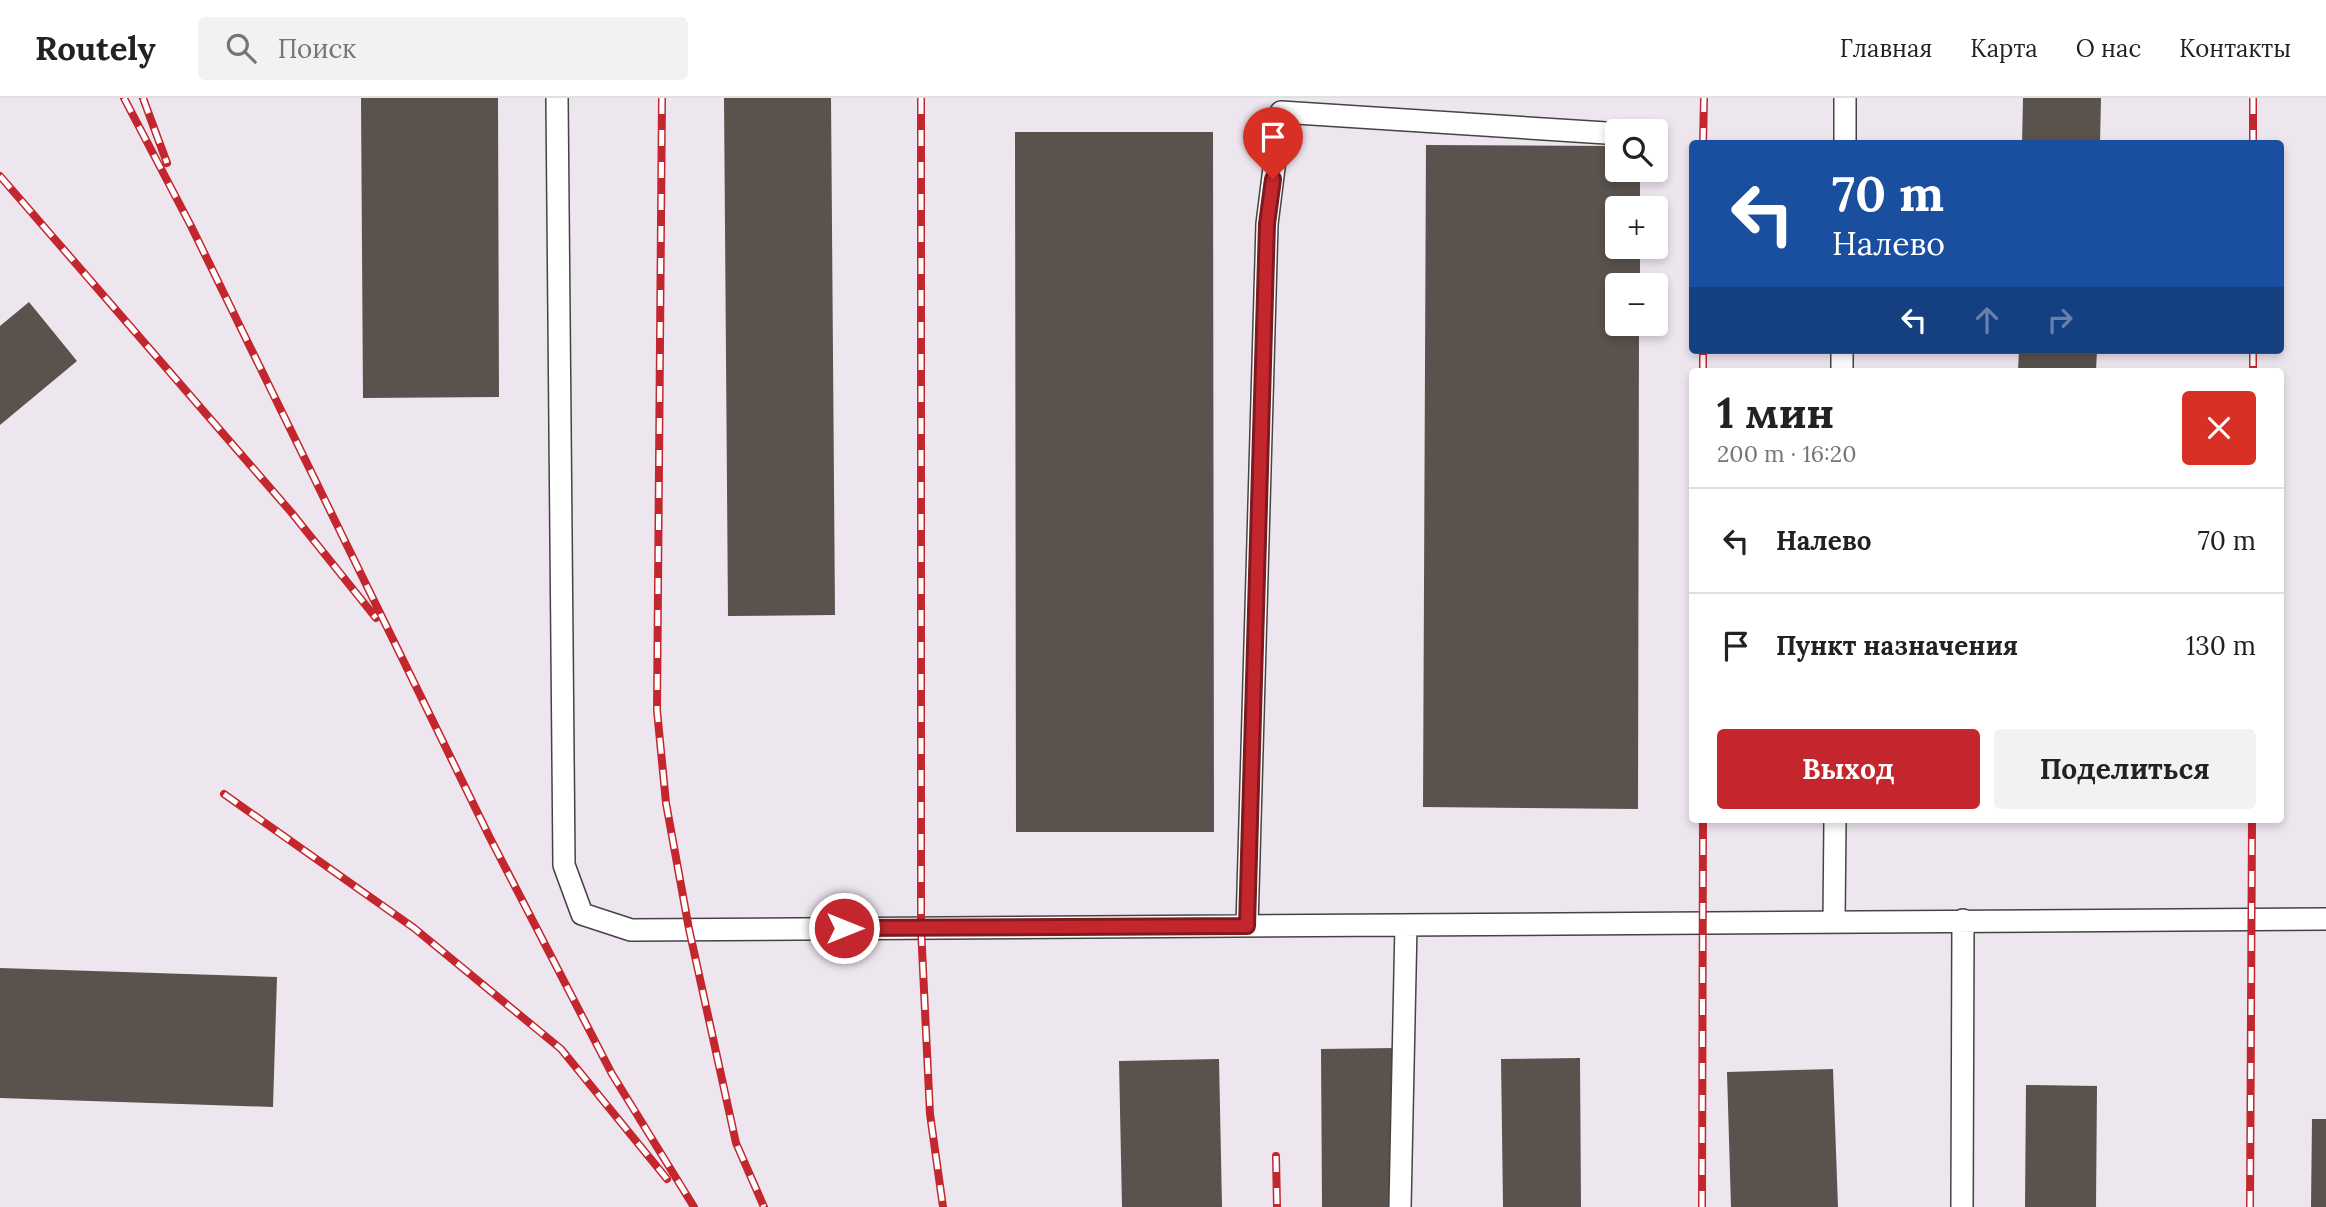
<!DOCTYPE html>
<html lang="ru">
<meta charset="utf-8">
<style>
:root{--surface:#fff;--page:#f2f2f2;--text:#222;--muted:#767676;--line:#e0e0e0;--accent:#c4262e}
body{margin:0;font-family:Lora,serif;background:var(--page);color:var(--text);height:100vh;display:flex;flex-direction:column;font-size:26px;white-space:nowrap}
*{box-sizing:border-box;margin:0}
p{font-size:23px;color:var(--muted)}
.icon{flex:none;width:38px;height:38px;fill:none;stroke:currentColor;stroke-width:2;stroke-linecap:round;stroke-linejoin:round}
.map{position:relative;flex:1;overflow:hidden}
.details{position:absolute;left:1689px;top:270px;width:595px;height:455px;display:flex;flex-direction:column;background:var(--surface);border-radius:7px;box-shadow:0 4px 10px #0003}
.details>*{flex:none}
.guide{position:absolute;left:1689px;top:42px;width:595px;height:214px;border-radius:7px;box-shadow:0 4px 10px #0003;background:#1a4fa0;color:#fff;overflow:hidden}
.controls{position:absolute;left:1605px;top:21px;display:grid;gap:14px}
.controls a{display:grid;place-items:center;width:63px;height:63px;border-radius:7px;background:var(--surface);box-shadow:0 4px 10px #0003;font-size:35px}
.pin{position:absolute;display:grid;place-items:center;width:60px;height:60px;color:#fff;margin:-72px -30px;border-radius:50% 50% 50% 0;rotate:-45deg;box-shadow:0 0 7px #0007}
.pin .icon{rotate:45deg}
.me{position:absolute;width:77px;margin:-38px;rotate:90deg;stroke-linejoin:round;filter:drop-shadow(0 0 5px #0008)}
.turn{display:flex;align-items:center;gap:24px;height:147px;padding:0 28px;font-size:32px}
.turn .icon{width:91px;height:91px;stroke-width:2.5}
.turn b{display:block;font-size:49px;line-height:60px}
.lanes{display:flex;align-items:center;height:66px;padding:0 28px;background:#0003;justify-content:center;gap:35px;direction:ltr}
.lanes .off{opacity:.35}
.round{display:grid;place-items:center;flex:none;width:74px;height:74px;border-radius:7px;background:var(--page)}
.overview{display:flex;align-items:center;justify-content:space-between;height:119px;padding:0 28px}
h1{font-size:42px;font-weight:800;line-height:52px}
.button{display:flex;gap:14px;margin-top:auto;padding:14px 28px}
.button a{flex:1;height:80px;border-radius:7px;background:var(--accent);color:#fff;font-size:28px;font-weight:800;line-height:80px;text-align:center}
.button a+a{background:var(--page);color:var(--text)}
ul{padding:0;list-style:none}
li{display:flex;align-items:center;gap:21px;height:105px;padding:0 28px;border-top:2px solid var(--line)}
li div{flex:1}
li b{display:block;font-size:26px}
li em{font-style:normal}
header{display:flex;align-items:center;gap:42px;box-sizing:border-box;height:98px;padding:0 35px;background:var(--surface);border-bottom:2px solid var(--line)}
header strong{font-size:33px}
nav{display:flex;gap:38px;margin-inline-start:auto;font-size:24px}
.search{width:490px;height:63px;background:var(--page);display:flex;align-items:center;gap:18px;box-sizing:border-box;padding:0 24px;border-radius:7px;color:var(--muted);font-size:26px}
.map>svg:first-child{display:block}
.industrial{fill:#eee6ef;fill-rule:evenodd}
.building{fill:#5a524d}
.lines{fill:none;stroke-linecap:round;stroke-linejoin:round}
.lane-casing{stroke:#444;stroke-width:24}
.lane{stroke:#fff;stroke-width:21}
.rail-casing{stroke:#c4262e;stroke-width:8}
.rail{stroke:#fff;stroke-width:5;stroke-dasharray:16;stroke-linecap:butt}
.route-casing{stroke:#7f191e;stroke-width:18}
.route{stroke:#c4262e;stroke-width:12}
</style>
<header>
<strong>Routely</strong>
<div class="search"><svg class="icon" aria-label="search" viewBox="0 0 24 24"><circle cx="10" cy="10" r="6"/><path d="M15 15l6 6"/></svg>Поиск</div>
<nav><a>Главная</a><a>Карта</a><a>О нас</a><a>Контакты</a></nav>
</header>
<div class="map">
<svg width="2326" height="1109" viewBox="0 0 2326 1109">
<rect width="100%" height="100%" fill="#fffdf5"/>
<path class="industrial" d="M0 0H2326V1109H0ZM1617 33H1656V72H1617ZM1692 46H2280V252H1692ZM1617 110H1656V149H1617ZM1617 187H1656V226H1617ZM1692 273H2280V721H1692Z"/>
<path class="building" d="M361 0H498L499 299 363 300Z
M724 0H831L835 517 728 518Z
M2023 0H2101L2100 46H2022Z
M1015 34H1213L1214 734H1016Z
M1426 47 1617 48V72H1640V110H1617V149H1640V187H1617V226H1639L1638 711 1423 709Z
M29 204 77 263 0 327V228Z
M2019 252H2097L2096 273H2018Z
M0 870 277 879 273 1009 0 1000Z
M1395 950 1397 1109H1322L1321 951Z
M1580 960 1581 1109H1503L1501 961Z
M1219 961 1222 1109H1122L1119 963Z
M1833 971 1838 1109H1731L1727 974Z
M2026 987 2097 988 2096 1109H2025Z
M2312 1021H2326V1109H2311Z"/>
<g class="lines">
<defs>
<path id="lane" d="M557 0 564 767 582 816 631 832 2326 821
M1845 0V46
M1842 273V252
M1834 823 1835 721
M1247 828 1267 126 1281 14 1606 35
M1400 1109 1406 827
M1962 1109 1963 822"/>
</defs>
<use href="#lane" class="lane-casing"/>
<use href="#lane" class="lane"/>
<defs>
<path id="rail" d="M124 0 191 128 490 740 612 976 694 1109
M143 0 167 65
M662 0 657 612 666 705 689 831 736 1045 764 1109
M921 0V830L930 1016 943 1109
M2253 0V46
M1703 46 1704 0
M0 78 291 414 376 520
M2253 252V273
M1703 273V252
M224 696 414 830 561 951 667 1081
M1276 1058 1277 1109
M1702 1109 1703 721
M2250 1109 2252 721"/>
</defs>
<use href="#rail" class="rail-casing"/>
<use href="#rail" class="rail"/>
</g>
<g class="lines">
<defs>
<path id="route" d="M844 830 1247 828 1267 126 1273 81"/>
</defs>
<use href="#route" class="route-casing"/>
<use href="#route" class="route"/>
</g>
</svg>
<div class="controls">
<a><svg class="icon" aria-label="search" viewBox="0 0 24 24"><circle cx="10" cy="10" r="6"/><path d="M15 15l6 6"/></svg></a>
<a>+</a>
<a>−</a>
</div>
<div class="pin" style="left:1273px;top:81px;background:#d93025"><svg class="icon" aria-label="arrive" viewBox="0 0 24 24"><path d="M6 21V4h12l-3 4 3 4H6"/></svg></div>
<svg class="me" style="left:844px;top:830px" viewBox="-20 -20 40 40"><circle r="17" fill="#c4262e" stroke="#fff" stroke-width="3"/><path d="M0-11L8 9 0 5-8 9z" fill="#fff"/></svg>
<div class="guide">
<div class="turn"><svg class="icon" aria-label="left" viewBox="0 0 24 24"><path d="M17 20v-9H6M10 6l-5 5 5 5"/></svg><div><b>70 m</b>Налево</div></div>
<div class="lanes"><svg class="icon" aria-label="left" viewBox="0 0 24 24"><path d="M17 20v-9H6M10 6l-5 5 5 5"/></svg><svg class="icon off" aria-label="ahead" viewBox="0 0 24 24"><path d="M12 20V5M6 11l6-6 6 6"/></svg><svg class="icon off" aria-label="right" viewBox="0 0 24 24"><path d="M7 20v-9h11M14 6l5 5-5 5"/></svg></div>
</div>
<section class="details">
<div class="overview"><div><h1>1 мин</h1><p>200 m · 16:20</p></div><a class="round" style="background:#d93025;color:#fff"><svg class="icon" aria-label="close" viewBox="0 0 24 24"><path d="M6 6l12 12M18 6L6 18"/></svg></a></div>
<ul>
<li><svg class="icon" aria-label="left" viewBox="0 0 24 24"><path d="M17 20v-9H6M10 6l-5 5 5 5"/></svg><div><b>Налево</b></div><em>70 m</em></li>
<li><svg class="icon" aria-label="arrive" viewBox="0 0 24 24"><path d="M6 21V4h12l-3 4 3 4H6"/></svg><div><b>Пункт назначения</b></div><em>130 m</em></li>
</ul>
<div class="button"><a>Выход</a><a>Поделиться</a></div>
</section>
</div>
